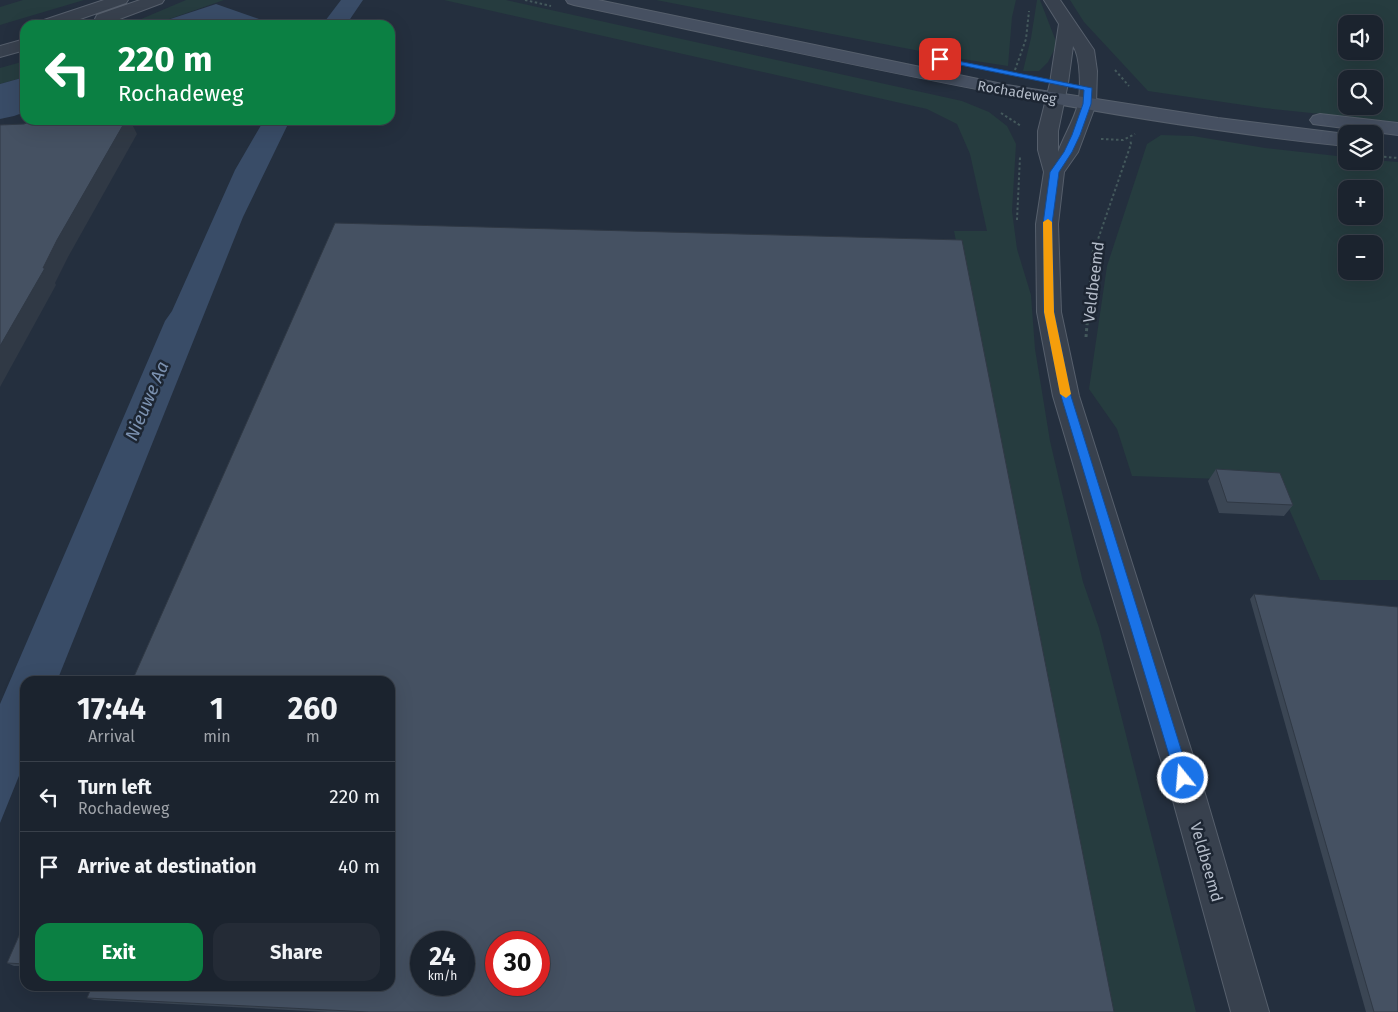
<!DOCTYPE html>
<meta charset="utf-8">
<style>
:root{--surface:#1b232e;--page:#242b36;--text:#f1f3f6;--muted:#a0a4aa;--line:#39404a;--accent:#0b8043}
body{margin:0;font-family:"Fira Sans",sans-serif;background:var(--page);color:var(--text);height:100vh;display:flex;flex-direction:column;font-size:19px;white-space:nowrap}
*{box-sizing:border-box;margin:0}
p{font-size:16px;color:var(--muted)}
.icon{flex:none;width:28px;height:28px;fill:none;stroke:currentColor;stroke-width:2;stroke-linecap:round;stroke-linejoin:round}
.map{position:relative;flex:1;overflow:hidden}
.side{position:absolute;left:20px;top:676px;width:375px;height:315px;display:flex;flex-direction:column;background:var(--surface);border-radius:15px;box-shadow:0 5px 20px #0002,0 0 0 1px var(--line)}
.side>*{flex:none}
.hud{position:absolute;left:20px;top:20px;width:375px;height:105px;border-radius:15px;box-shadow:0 5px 20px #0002,0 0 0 1px var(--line);background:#0b8043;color:#fff;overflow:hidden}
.fabs{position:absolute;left:1338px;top:15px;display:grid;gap:10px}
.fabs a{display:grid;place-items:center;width:45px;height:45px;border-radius:10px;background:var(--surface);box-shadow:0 5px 20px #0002,0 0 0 1px var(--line);font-size:25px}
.speed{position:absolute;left:410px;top:931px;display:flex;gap:10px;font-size:25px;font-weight:700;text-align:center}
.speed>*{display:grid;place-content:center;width:65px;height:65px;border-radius:50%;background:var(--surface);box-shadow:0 5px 20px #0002,0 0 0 1px var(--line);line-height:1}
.speed small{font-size:12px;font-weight:400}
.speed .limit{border:8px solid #d22;background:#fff;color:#111}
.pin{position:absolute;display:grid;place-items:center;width:42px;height:42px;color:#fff;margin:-21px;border-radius:10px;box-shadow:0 2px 8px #0006}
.me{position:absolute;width:55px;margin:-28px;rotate:343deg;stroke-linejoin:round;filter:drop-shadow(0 0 4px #0008)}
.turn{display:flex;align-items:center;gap:18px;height:105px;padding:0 15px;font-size:22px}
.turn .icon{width:65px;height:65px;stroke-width:2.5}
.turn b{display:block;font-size:35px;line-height:42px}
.eta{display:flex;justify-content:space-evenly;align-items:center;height:85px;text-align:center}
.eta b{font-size:30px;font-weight:700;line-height:35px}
.action{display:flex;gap:10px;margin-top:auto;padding:10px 15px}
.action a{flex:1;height:58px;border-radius:15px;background:var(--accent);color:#fff;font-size:20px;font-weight:700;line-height:58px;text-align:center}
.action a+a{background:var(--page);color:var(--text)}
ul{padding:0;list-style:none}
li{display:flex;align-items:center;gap:15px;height:70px;padding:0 15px;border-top:1px solid var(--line)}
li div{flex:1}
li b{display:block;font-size:19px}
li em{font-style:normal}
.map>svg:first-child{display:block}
.green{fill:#263c3f;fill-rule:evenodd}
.water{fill:#394c67}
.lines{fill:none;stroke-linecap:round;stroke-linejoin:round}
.minor-casing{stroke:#565f6c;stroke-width:2}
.tertiary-casing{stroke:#565f6c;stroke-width:2}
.secondary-casing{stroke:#565f6c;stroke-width:2}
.path-far1{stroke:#44595c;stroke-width:2;stroke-dasharray:2.5 2.5;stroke-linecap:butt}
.path{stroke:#44595c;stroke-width:3;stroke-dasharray:3 3;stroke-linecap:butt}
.minor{fill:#38414e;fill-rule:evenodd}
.tertiary{fill:#38414e;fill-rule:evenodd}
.secondary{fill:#465061;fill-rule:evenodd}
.wall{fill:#3b4654}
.shaded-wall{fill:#303945}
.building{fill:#455162;stroke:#303945;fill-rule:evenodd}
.route{fill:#1a73e8;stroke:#114b97}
.slow{fill:#f59e0b}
.labels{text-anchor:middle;stroke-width:5;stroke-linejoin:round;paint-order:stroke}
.far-street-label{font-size:14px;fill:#b4bcc9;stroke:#1d2633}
.street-label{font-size:16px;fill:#b4bcc9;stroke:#1d2633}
.water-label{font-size:18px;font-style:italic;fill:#7c92b1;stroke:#1d2633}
</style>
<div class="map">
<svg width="1398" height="1012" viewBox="0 0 1398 1012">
<rect width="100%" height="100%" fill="#242f3e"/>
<path class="green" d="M23 0H84L0 25V7Z
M186 0H224L152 25H127Z
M444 0H506L962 101 989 112 1007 126 1016 144 1012 211 1017 249 1031 295 1035 349 1050 441 1083 582 1099 628 1196 1012H1113L954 231H987L970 154 957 124 927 109Z
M656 0H1016L1012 17 1008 66 956 58Z
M1037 0H1040L1057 44 1048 62 1039 71H1023L1031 38Z
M1070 0H1398V122L1264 108 1148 91 1084 22ZM1346 24H1374V51H1346ZM1346 79H1374V106H1346Z
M25 61V77L0 84V68Z
M1161 135 1193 136 1265 148 1346 157V161L1374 160 1398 162V580H1320L1277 481 1132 476 1117 429 1089 389 1107 266 1147 144ZM1346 189H1374V216H1346ZM1346 244H1374V271H1346Z"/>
<path class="water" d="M341 0H363L346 25H322Z
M216 4 259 19 252 25H152Z
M25 77V112L14 116 0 119V84Z
M264 120H290L243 217 57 681H25V761L0 823V704L165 321 172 311 235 170Z"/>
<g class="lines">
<defs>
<path id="minor" d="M1044 0H1060L1094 50 1097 71 1096 104 1078 152 1064 172 1058 224 1061 312 1079 396 1206 797 1269 1012H1231L1172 797 1053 396 1037 312 1036 224 1044 172 1038 150V131L1050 83 1059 24ZM1073 46C1081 57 1081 91 1078 104 1074 120 1064 136 1058 152V131L1068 83Z"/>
<path id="tertiary" d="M104 0H128L126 3 63 25H39L41 21Z
M140 0H164L162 3 109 23H97L95 19 97 15Z
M25 39V50L0 57V46Z"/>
<path id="secondary" d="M566 0H598L1007 85 1218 118 1346 134V146C1086 119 830 59 574 5L568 3Z
M1320 114 1398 123V135L1313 124 1310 120 1313 116Z"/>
</defs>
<use href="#minor" class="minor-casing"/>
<use href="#tertiary" class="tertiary-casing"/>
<use href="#secondary" class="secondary-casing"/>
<path class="path-far1" d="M525 0 551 6
M1015 70 1026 39 1029 11
M1115 70 1129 86
M1001 113 1021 126
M1101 139 1123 140 1135 134
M1374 156 1398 158
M1017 220 1020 157
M1095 248 1131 144 1130 139"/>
<path class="path" d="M1086 337 1093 253 1095 246"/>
<use href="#minor" class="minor"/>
<use href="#tertiary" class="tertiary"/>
<use href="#secondary" class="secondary"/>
</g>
<path class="wall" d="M1216 469 1293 505 1284 516 1219 513 1208 481Z
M1254 594 1398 1012H1366L1250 599Z
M25 922V966H14L7 963Z
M87 998 1114 1012H327L94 1000Z"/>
<path class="shaded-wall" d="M126 120H130L137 134 68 257 55 283 56 285 0 387V346L57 240Z"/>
<path class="building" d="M34 120H126L57 240 43 268H45L0 346V125L24 124Z
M335 223 962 240 1114 1012H369L87 998 92 986H390V681H132ZM421 942H464V985H421ZM496 942H539V985H496Z
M1216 469 1280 473 1293 505 1227 502Z
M1254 594 1398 607V1012H1374Z
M25 922V964L7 963Z"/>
<path class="route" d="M938 57 1092 88 1091 104 1080 135 1072 152 1059 172 1052 224 1054 312 1071 396 1190 778 1188 783 1183 785 1178 783 1176 778 1061 396 1044 312 1043 224 1050 172 1064 152 1072 135 1083 104 1084 90 940 61 937 59Z"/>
<path class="slow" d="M1048 219 1052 222 1054 312 1071 394 1066 398 1060 394 1044 312 1043 222Z"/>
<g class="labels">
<g class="far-street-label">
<text transform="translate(1017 92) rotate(10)" y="5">Rochadeweg</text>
</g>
<g class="street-label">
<text transform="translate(1093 282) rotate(-83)" y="6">Veldbeemd</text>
<text transform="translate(1207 862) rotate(74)" y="6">Veldbeemd</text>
</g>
<g class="water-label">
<text transform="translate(147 401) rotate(-67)" y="6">Nieuwe Aa</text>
</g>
</g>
</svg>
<div class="fabs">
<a><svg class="icon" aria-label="sound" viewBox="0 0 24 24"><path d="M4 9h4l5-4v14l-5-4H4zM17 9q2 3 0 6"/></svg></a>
<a><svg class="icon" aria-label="search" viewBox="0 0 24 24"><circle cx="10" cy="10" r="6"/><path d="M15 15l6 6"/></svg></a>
<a><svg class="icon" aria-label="layers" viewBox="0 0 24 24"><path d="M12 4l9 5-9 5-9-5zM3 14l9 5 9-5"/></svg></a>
<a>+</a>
<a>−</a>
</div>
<div class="speed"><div>24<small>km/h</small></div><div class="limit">30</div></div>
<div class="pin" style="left:940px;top:59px;background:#d93025"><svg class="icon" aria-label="arrive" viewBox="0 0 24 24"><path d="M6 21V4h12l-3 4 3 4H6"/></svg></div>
<svg class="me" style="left:1183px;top:778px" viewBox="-20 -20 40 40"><circle r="17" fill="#1a73e8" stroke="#fff" stroke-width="3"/><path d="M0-11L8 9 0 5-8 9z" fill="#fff"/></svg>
<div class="hud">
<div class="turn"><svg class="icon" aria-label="left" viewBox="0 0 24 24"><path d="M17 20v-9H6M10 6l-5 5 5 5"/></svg><div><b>220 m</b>Rochadeweg</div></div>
</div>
<section class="side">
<div class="eta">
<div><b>17:44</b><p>Arrival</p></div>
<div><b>1</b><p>min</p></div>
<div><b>260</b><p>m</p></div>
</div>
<ul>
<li><svg class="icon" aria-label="left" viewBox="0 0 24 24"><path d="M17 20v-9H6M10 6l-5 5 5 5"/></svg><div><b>Turn left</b><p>Rochadeweg</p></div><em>220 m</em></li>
<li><svg class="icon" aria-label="arrive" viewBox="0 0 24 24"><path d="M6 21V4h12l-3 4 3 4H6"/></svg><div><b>Arrive at destination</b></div><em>40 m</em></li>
</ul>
<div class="action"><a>Exit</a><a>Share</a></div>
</section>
</div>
